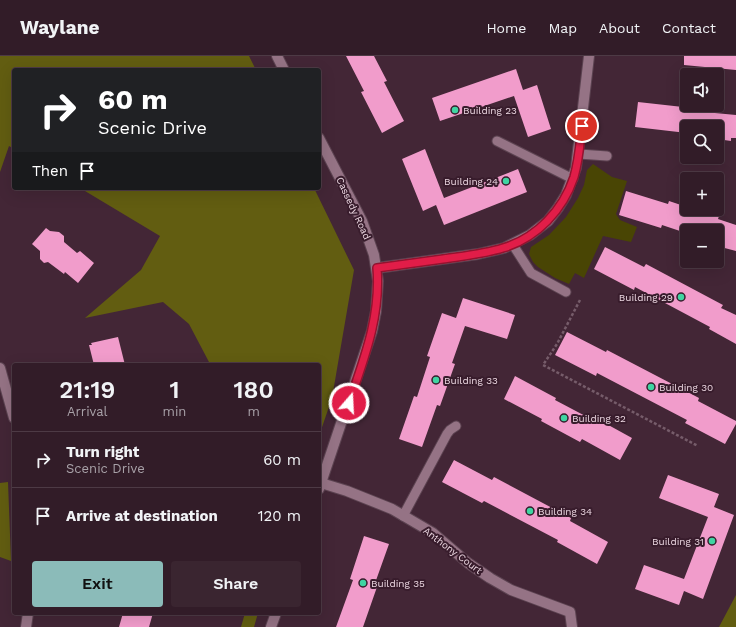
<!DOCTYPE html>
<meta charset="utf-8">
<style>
:root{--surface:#321c28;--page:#3a2530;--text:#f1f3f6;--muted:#a8a1a8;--line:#4d3a45;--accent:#8bbbb9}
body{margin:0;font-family:"Work Sans",sans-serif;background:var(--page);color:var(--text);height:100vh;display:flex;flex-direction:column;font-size:15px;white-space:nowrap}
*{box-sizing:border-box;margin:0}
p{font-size:13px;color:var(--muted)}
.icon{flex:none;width:22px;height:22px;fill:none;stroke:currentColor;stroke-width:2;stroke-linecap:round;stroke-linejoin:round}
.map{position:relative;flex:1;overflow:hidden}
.sheet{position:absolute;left:12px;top:307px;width:309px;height:252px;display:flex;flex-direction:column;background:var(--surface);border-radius:4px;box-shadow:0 4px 16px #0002,0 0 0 1px var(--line)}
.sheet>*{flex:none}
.hud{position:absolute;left:12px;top:12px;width:309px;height:122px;border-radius:4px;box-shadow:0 4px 16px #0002,0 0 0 1px var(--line);background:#202124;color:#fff;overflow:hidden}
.tools{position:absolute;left:680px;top:12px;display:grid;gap:8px}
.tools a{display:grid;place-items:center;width:44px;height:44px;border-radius:4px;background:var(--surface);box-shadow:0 4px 16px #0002,0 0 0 1px var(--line);font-size:20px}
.pin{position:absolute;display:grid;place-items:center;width:34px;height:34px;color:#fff;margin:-17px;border:2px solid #fff;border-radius:50%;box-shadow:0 1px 4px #0007}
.me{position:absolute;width:44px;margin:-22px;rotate:19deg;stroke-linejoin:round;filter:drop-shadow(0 0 3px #0008)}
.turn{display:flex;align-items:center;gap:14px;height:84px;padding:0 20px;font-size:18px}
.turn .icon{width:52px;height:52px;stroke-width:2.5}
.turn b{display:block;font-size:28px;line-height:34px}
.then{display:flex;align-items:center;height:38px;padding:0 20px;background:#0003;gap:8px;font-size:15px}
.eta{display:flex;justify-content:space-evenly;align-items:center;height:68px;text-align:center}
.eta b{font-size:24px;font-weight:600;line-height:28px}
.primary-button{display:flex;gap:8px;margin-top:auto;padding:8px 20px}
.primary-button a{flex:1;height:46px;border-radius:4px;background:var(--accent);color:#111;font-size:16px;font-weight:600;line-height:46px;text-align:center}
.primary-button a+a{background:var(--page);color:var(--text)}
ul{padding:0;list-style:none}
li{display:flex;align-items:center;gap:12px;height:56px;padding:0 20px;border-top:1px solid var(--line)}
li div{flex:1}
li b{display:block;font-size:15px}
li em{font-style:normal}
header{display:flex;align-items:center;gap:24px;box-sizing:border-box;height:56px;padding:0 20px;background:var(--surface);border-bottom:1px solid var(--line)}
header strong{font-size:19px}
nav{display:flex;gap:22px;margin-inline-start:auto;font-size:14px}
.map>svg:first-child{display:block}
.green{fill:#494504}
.forest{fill:#625d11}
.building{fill:#f19ccb}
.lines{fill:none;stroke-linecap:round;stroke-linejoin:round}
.lane-casing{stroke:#5c4351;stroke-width:11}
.street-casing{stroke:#5c4351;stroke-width:12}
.secondary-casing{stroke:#5c4351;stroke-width:12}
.path{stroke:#765c6a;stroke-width:2.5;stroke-dasharray:3 2;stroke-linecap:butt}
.lane{stroke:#957385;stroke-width:9}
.street{stroke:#957385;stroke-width:10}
.secondary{stroke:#957385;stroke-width:10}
.route-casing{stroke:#92132f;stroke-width:10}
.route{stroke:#e11d48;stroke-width:7}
.poi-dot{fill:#40d4a2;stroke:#381c2c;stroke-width:1.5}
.labels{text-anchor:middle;stroke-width:4;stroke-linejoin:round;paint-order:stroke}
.poi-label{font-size:10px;fill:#edd9e3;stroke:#381c2c;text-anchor:start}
.street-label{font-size:10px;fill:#edd9e3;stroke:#381c2c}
</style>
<header>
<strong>Waylane</strong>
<nav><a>Home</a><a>Map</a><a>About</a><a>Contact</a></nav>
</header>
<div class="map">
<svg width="736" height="571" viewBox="0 0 736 571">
<rect width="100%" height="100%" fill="#432636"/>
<path class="green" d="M593 108 612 121 627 125 616 158 620 164 637 171 631 186 603 180 584 222 575 217 569 228 555 222 538 211 533 206 529 198 531 191 549 179 566 161 578 142 584 129 587 114Z"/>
<path class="forest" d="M0 0H249L256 14H14V93L9 90 0 116Z
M80 132H314L354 214 332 342 319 380V309H208L209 306 189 268 163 246 85 262 141 214 160 180Z
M8 426 11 505 0 501V427Z
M736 539V571H719Z
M245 557H258L254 571H241Z"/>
<path class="building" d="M346 0H374L387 25 384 26 404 65 382 77 361 36 364 35Z
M684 0H736V14L684 9Z
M516 13 523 34 537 29 551 73 528 81 514 40 440 65 432 42Z
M638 46 683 51V54L736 59V82H731V85L717 83V71H687V77L635 71Z
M425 93 444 142 518 113 527 136 444 169 436 149 423 155 402 103Z
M626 135 668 148 669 145 687 151V153H695L719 160 718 163 736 169V195L717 190V175H680L662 169 661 172 619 159Z
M46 172 50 175 59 176 64 180V186L77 197 80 195 94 207 78 227 65 216 64 218 48 206 44 207 40 203V195L32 188Z
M605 191 644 211 646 208 723 249 721 252 736 259V288L709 273 710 271 635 231 634 234 594 213Z
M463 242 515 259 507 283 465 270 452 307 455 308 440 350 437 349 422 391 399 383 414 340 417 341 430 301 427 300 442 257 456 262Z
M567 276 606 296 607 294 699 342 698 345 736 365V368L725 388 685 367 687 364 597 317 596 320 555 299Z
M118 281 125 309H94L89 289H92L91 287Z
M515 320 556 342 555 344 591 363 592 360 632 382 620 404 582 383 580 386 541 365 542 363 504 343Z
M454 404 492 424 494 421 571 462 570 465 608 486 597 508 557 486 558 484 484 445 482 447 442 426Z
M668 419 719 438 714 451 734 459 703 543 684 535 679 549 635 533 644 509 684 523 708 461 659 442Z
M364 480 389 488 374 530 377 531 363 571H336L353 524 350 523Z
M123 557H153L149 571H119Z"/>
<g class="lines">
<defs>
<path id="lane" d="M497 85 573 123
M579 98 607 100
M513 189 531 217 566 236
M403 460 447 378 450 374 456 370"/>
<path id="street" d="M377 212 478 198 504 192 530 179 548 165 558 152 566 139 576 112 589 0
M0 312 14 362
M321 427 347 435 392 453 433 477 468 507 490 522 511 534 570 556 572 571
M26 571 28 557"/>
<path id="secondary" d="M277 0 284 14
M319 82 362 165 374 199 378 225 376 255 372 275 319 433
M271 571 276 557"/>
</defs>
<use href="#lane" class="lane-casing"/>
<use href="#street" class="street-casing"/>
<use href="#secondary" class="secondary-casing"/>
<path class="path" d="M580 244 557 288 543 309 698 390"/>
<use href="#lane" class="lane"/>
<use href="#street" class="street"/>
<use href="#secondary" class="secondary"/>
</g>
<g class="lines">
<defs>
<path id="route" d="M349 347C364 303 381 260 377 212 399 209 421 206 443 203 463 200 484 198 503 192 537 182 563 154 574 121 579 104 580 87 582 70"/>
</defs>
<use href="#route" class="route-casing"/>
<use href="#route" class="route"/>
</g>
<g class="poi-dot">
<circle cx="455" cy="54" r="4"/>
<circle cx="506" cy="125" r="4"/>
<circle cx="681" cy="241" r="4"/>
<circle cx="436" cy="324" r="4"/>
<circle cx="651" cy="331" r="4"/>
<circle cx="564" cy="362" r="4"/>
<circle cx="530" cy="455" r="4"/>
<circle cx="712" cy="485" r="4"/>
<circle cx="363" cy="527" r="4"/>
</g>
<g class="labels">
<g class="poi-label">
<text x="463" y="58">Building 23</text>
<text x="498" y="129" text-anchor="end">Building 24</text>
<text x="673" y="245" text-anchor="end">Building 29</text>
<text x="444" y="328">Building 33</text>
<text x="659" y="335">Building 30</text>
<text x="572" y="366">Building 32</text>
<text x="538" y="459">Building 34</text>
<text x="704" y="489" text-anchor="end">Building 31</text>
<text x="371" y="531">Building 35</text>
</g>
<g class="street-label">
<text transform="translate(354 152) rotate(65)" y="4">Cassedy Road</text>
<text transform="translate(453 494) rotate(37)" y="4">Anthony Court</text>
</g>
</g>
</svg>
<div class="tools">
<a><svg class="icon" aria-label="sound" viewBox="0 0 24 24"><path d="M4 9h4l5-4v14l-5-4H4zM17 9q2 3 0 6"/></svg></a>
<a><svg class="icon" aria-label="search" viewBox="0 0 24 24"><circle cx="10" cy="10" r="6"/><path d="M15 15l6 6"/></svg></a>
<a>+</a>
<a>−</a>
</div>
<div class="pin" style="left:582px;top:70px;background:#d93025"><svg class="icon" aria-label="arrive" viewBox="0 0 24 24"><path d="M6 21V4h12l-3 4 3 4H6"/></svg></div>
<svg class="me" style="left:349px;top:347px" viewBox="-20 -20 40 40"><circle r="17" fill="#e11d48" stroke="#fff" stroke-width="3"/><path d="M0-11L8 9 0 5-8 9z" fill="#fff"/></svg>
<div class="hud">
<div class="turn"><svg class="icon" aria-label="right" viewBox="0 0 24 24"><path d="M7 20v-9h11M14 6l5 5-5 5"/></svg><div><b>60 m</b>Scenic Drive</div></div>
<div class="then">Then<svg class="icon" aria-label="arrive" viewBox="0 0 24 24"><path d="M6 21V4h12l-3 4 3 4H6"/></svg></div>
</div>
<section class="sheet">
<div class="eta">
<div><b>21:19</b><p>Arrival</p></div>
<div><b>1</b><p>min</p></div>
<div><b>180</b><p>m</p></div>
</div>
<ul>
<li><svg class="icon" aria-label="right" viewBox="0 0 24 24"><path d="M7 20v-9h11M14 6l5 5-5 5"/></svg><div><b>Turn right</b><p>Scenic Drive</p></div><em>60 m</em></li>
<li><svg class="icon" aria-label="arrive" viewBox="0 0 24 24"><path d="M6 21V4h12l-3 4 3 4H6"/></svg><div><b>Arrive at destination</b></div><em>120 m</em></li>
</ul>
<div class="primary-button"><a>Exit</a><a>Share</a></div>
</section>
</div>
